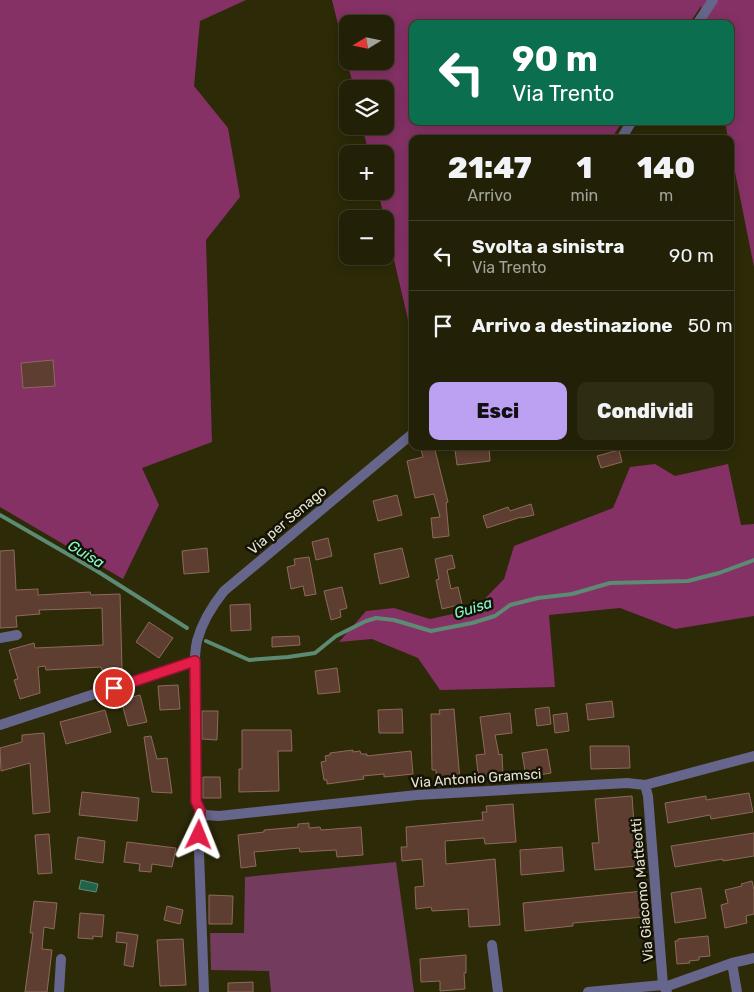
<!DOCTYPE html>
<html lang="it">
<meta charset="utf-8">
<style>
:root{--surface:#222006;--page:#2e2d14;--text:#f1f3f6;--muted:#a2a39b;--line:#3f3e28;--accent:#bca0f2}
body{margin:0;font-family:Rubik,sans-serif;background:var(--page);color:var(--text);height:100vh;display:flex;flex-direction:column;font-size:19px;white-space:nowrap}
*{box-sizing:border-box;margin:0}
p{font-size:16px;color:var(--muted)}
.icon{flex:none;width:28px;height:28px;fill:none;stroke:currentColor;stroke-width:2;stroke-linecap:round;stroke-linejoin:round}
.map{position:relative;flex:1;overflow:hidden}
.panel{position:absolute;left:409px;top:135px;width:325px;height:315px;display:flex;flex-direction:column;background:var(--surface);border-radius:10px;box-shadow:0 2px 12px #0003,0 0 0 1px var(--line)}
.panel>*{flex:none}
.banner{position:absolute;left:409px;top:20px;width:325px;height:105px;border-radius:10px;box-shadow:0 2px 12px #0003,0 0 0 1px var(--line);background:#0b6e4f;color:#fff;overflow:hidden}
.needle{width:32px;rotate:260deg}
.tools{position:absolute;left:339px;top:15px;display:grid;gap:10px}
.tools a{display:grid;place-items:center;width:55px;height:55px;border-radius:10px;background:var(--surface);box-shadow:0 2px 12px #0003,0 0 0 1px var(--line);font-size:25px}
.pin{position:absolute;display:grid;place-items:center;width:42px;height:42px;color:#fff;margin:-21px;border:2px solid #fff;border-radius:50%;box-shadow:0 1px 5px #0007}
.me{position:absolute;width:55px;margin:-28px;rotate:2deg;stroke-linejoin:round;filter:drop-shadow(0 0 4px #0008)}
.turn{display:flex;align-items:center;gap:18px;height:105px;padding:0 20px;font-size:22px}
.turn .icon{width:65px;height:65px;stroke-width:2.5}
.turn b{display:block;font-size:35px;line-height:42px}
.eta{display:flex;justify-content:space-evenly;align-items:center;height:85px;text-align:center}
.eta b{font-size:30px;font-weight:800;line-height:35px}
.primary-button{display:flex;gap:10px;margin-top:auto;padding:10px 20px}
.primary-button a{flex:1;height:58px;border-radius:10px;background:var(--accent);color:#111;font-size:20px;font-weight:800;line-height:58px;text-align:center}
.primary-button a+a{background:var(--page);color:var(--text)}
ul{padding:0;list-style:none}
li{display:flex;align-items:center;gap:15px;height:70px;padding:0 20px;border-top:1px solid var(--line)}
li div{flex:1}
li b{display:block;font-size:19px}
li em{font-style:normal}
.map>svg:first-child{display:block}
.green{fill:#733b5d}
.forest{fill:#853166;fill-rule:evenodd}
.water{fill:#21634a;stroke:#5c8a73}
.lines{fill:none;stroke-linecap:round;stroke-linejoin:round}
.stream{stroke:#5c8a73;stroke-width:4}
.building{fill:#5e3e30;stroke:#8d6a5b}
.street{stroke:#66658b;stroke-width:10}
.route-casing{stroke:#92132f;stroke-width:12}
.route{stroke:#e11d48;stroke-width:9}
.labels{text-anchor:middle;stroke-width:5;stroke-linejoin:round;paint-order:stroke}
.street-label{font-size:14px;fill:#e6e5d2;stroke:#131205}
.water-label{font-size:15px;font-style:italic;fill:#85fbca;stroke:#131205}
</style>
<div class="map">
<svg width="754" height="992" viewBox="0 0 754 992">
<rect width="100%" height="100%" fill="#2d2a08"/>
<path class="green" d="M396 862 414 992H271L269 971 211 970 210 933H244L245 877Z"/>
<path class="forest" d="M0 0H246L200 21 194 86 228 128 240 197 206 240 212 442 142 468 159 505 123 579 0 507Z
M332 0H754V267L730 147V139H728L725 121H730V24H705L701 6 689 24H412V121H623L611 139H412V337L378 191H385V154H369L362 126H385V89H354ZM348 24H385V61H348Z
M655 464 675 476 728 464 741 525 754 524V616L675 629 620 608 549 615 555 687 440 690 418 658 372 639 339 642 366 611 394 608 430 619 475 609 504 579 514 546 613 508 630 467Z"/>
<path class="water" d="M81 880 98 884 96 892 79 889Z"/>
<g class="lines">
<path class="stream" d="M0 515 97 571 187 628
M206 641 249 660 288 657 315 653 336 636 366 621 376 618 394 620 431 631 472 623 495 616 510 605 538 598 572 594 610 583 688 581 719 573 754 560"/>
</g>
<path class="building" d="M53 360 55 386 23 388 21 363Z
M420 446H434L448 502 446 503 449 536 433 538 431 518 440 517 434 494 415 498 407 461 423 457Z
M489 446 490 461 457 465 455 450Z
M619 450 622 462 601 468 597 456Z
M397 495 402 515 378 521 373 501Z
M531 504 534 515 521 518V517L487 528 483 516 508 507 510 511Z
M328 538 332 556 316 560 312 542Z
M207 548 209 572 184 574 182 551Z
M402 548 409 577 380 584 374 554Z
M14 550 16 590 38 589V595L90 592 91 595 120 594 122 669 102 670 101 667 46 670 45 666 38 667 40 693 20 699 14 680 18 679 9 650 34 643 35 648 103 645 102 608 39 610 40 614 16 616 17 627 0 628V551Z
M452 555 455 568 447 570 451 589 458 587 462 604 442 609 436 580 439 579 435 559Z
M309 557 316 594 305 596 303 586 291 589 287 567 295 565 294 559Z
M342 587 347 608 340 610 341 617 331 620 324 591Z
M250 604 251 630 231 631 230 605Z
M149 622 173 638 159 658 136 642Z
M299 636 300 645 272 647V637Z
M337 668 340 692 318 694 315 671Z
M178 685 180 709 160 710 158 686Z
M140 695 147 722 128 726 121 700Z
M612 701 614 717 588 720 586 704Z
M549 707 551 724 537 726 535 709Z
M402 709 403 733H379L378 710Z
M454 709 460 781 437 783 436 770H432L431 714H440L439 710Z
M105 710 111 732 66 744 60 722Z
M202 711H218L217 740 202 739Z
M510 713 512 733 495 735 499 755 502 754 503 776 481 777V773H478L476 755 485 754 480 717Z
M567 713 569 731 555 733 553 715Z
M242 730H291L292 751H278L279 791 239 792V769H242Z
M44 733 50 812 33 814 30 763 1 771 0 748 22 742V735Z
M151 736 157 759 167 758 172 793 152 792 144 737Z
M590 746H629L630 768 591 769Z
M547 749 551 773 526 777 522 753Z
M353 750V752L360 751 361 754H367V756L411 751 413 774 384 777V774L363 776 364 779 327 784V780H324L321 762 326 761 325 756 330 755V753Z
M203 777H220L221 798H203Z
M82 792 139 798 137 821 79 815Z
M749 793 753 812 711 819 710 815 668 823 665 803 706 796V800Z
M632 796 637 866 595 870 592 843H599L595 799Z
M513 804 516 842 485 844 484 838 445 841 446 864 495 859 500 925 469 927 468 909 432 911 431 907 416 909 415 887 424 886 422 859 402 861 401 847H407L406 827 483 820 482 812H487L486 806Z
M309 823V828L320 827 321 830 361 827 363 855 337 857 336 850 300 852 299 848 254 852 256 866 241 868 238 835 264 832V830L298 827V824Z
M754 833V856L723 861V859L675 867 671 846Z
M49 834 52 873 38 874 35 835Z
M78 837 105 841 103 863 75 859Z
M127 842 176 848 172 867 152 864 151 872 139 871 140 864 124 862Z
M562 847 564 871 521 875 520 850Z
M752 881 754 890V914L746 916 747 923 725 928 721 905 728 903 725 890 742 886 741 884Z
M701 888 706 918 675 923 671 893Z
M643 891 645 917 573 923V926L525 931 523 903Z
M209 895 233 896 232 924H209Z
M34 901 57 903 54 929 44 927 42 949 52 950 47 992H25L33 933H30Z
M167 906 183 910 180 924 164 920Z
M80 913 104 915 102 937 93 936V939L78 938Z
M117 932 138 935 133 967 124 965 127 943 116 942Z
M708 936 710 956 699 957V960L689 961 690 963 677 964 675 941H678V939Z
M183 939 186 985 160 986 157 940Z
M466 955V973H464L465 989 440 991V981L421 982 420 959Z
M253 982V992H228V983Z"/>
<g class="lines">
<path class="street" d="M697 24 713 0
M621 139 632 121
M0 638 17 635
M0 725 195 661
M645 785 648 796 663 985 667 992
M200 810 205 815 219 816 417 795 627 783 645 785 754 756
M492 945 498 992
M732 963 737 992
M665 987 732 963 754 958
M59 992 61 959
M204 992 199 852 200 810 196 801V790C196 759 195 729 195 698 195 679 193 659 197 641 202 622 212 606 224 591L412 434
M588 992 663 985"/>
</g>
<g class="lines">
<defs>
<path id="route" d="M114 688 195 661 196 790V801L200 810 199 835"/>
</defs>
<use href="#route" class="route-casing"/>
<use href="#route" class="route"/>
</g>
<g class="labels">
<g class="street-label">
<text transform="translate(287 520) rotate(-40)" y="5">Via per Senago</text>
<text transform="translate(476 778) rotate(-4)" y="5">Via Antonio Gramsci</text>
<text transform="translate(642 890) rotate(-95)" y="5">Via Giacomo Matteotti</text>
</g>
<g class="water-label">
<text transform="translate(86 554) rotate(31)" y="5">Guisa</text>
<text transform="translate(473 608) rotate(-17)" y="5">Guisa</text>
</g>
</g>
</svg>
<div class="tools">
<a><svg class="needle" viewBox="-14 -14 28 28"><path d="M0-13l5 13h-10z" fill="#e53935"/><path d="M0 13l5-13h-10z" fill="#a2a39b"/></svg></a>
<a><svg class="icon" aria-label="layers" viewBox="0 0 24 24"><path d="M12 4l9 5-9 5-9-5zM3 14l9 5 9-5"/></svg></a>
<a>+</a>
<a>−</a>
</div>
<div class="pin" style="left:114px;top:688px;background:#d93025"><svg class="icon" aria-label="arrive" viewBox="0 0 24 24"><path d="M6 21V4h12l-3 4 3 4H6"/></svg></div>
<svg class="me" style="left:199px;top:835px" viewBox="-20 -20 40 40"><path d="M0-17L14 15 0 8-14 15z" fill="#e11d48" stroke="#fff" stroke-width="4"/></svg>
<div class="banner">
<div class="turn"><svg class="icon" aria-label="left" viewBox="0 0 24 24"><path d="M17 20v-9H6M10 6l-5 5 5 5"/></svg><div><b>90 m</b>Via Trento</div></div>
</div>
<section class="panel">
<div class="eta">
<div><b>21:47</b><p>Arrivo</p></div>
<div><b>1</b><p>min</p></div>
<div><b>140</b><p>m</p></div>
</div>
<ul>
<li><svg class="icon" aria-label="left" viewBox="0 0 24 24"><path d="M17 20v-9H6M10 6l-5 5 5 5"/></svg><div><b>Svolta a sinistra</b><p>Via Trento</p></div><em>90 m</em></li>
<li><svg class="icon" aria-label="arrive" viewBox="0 0 24 24"><path d="M6 21V4h12l-3 4 3 4H6"/></svg><div><b>Arrivo a destinazione</b></div><em>50 m</em></li>
</ul>
<div class="primary-button"><a>Esci</a><a>Condividi</a></div>
</section>
</div>
